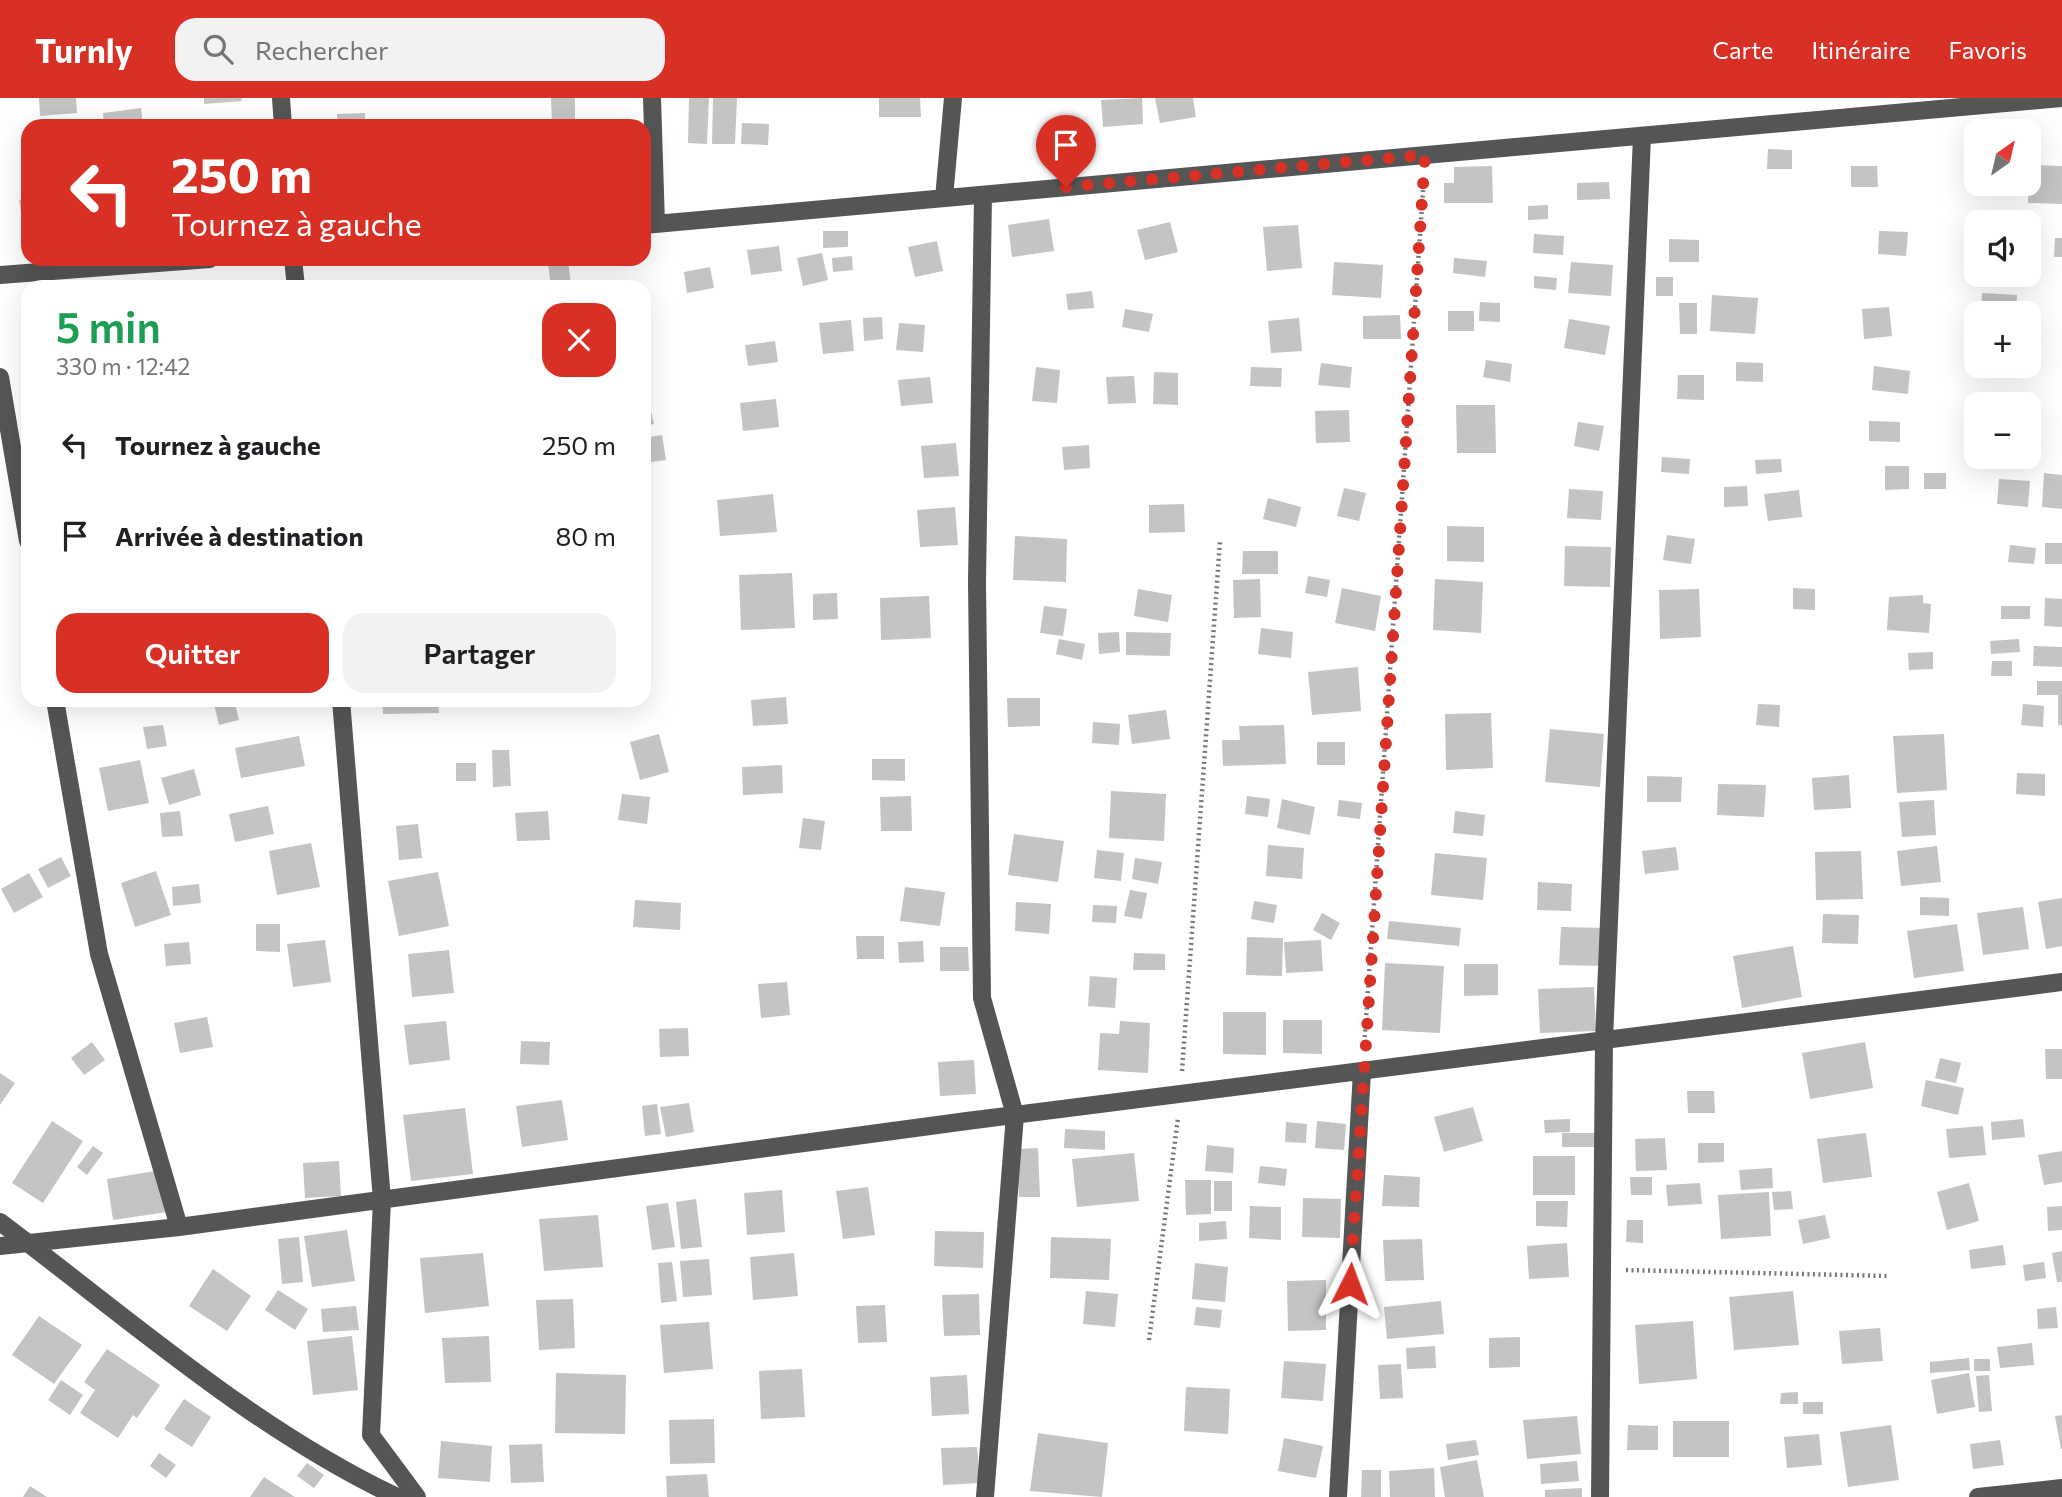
<!DOCTYPE html>
<html lang="fr">
<meta charset="utf-8">
<style>
:root{--surface:#fff;--page:#f2f2f2;--text:#202124;--muted:#757577;--accent:#d93025}
body{margin:0;font-family:Commissioner,sans-serif;background:var(--page);color:var(--text);height:100vh;display:flex;flex-direction:column;font-size:26px;white-space:nowrap}
*{box-sizing:border-box;margin:0}
p{font-size:23px;color:var(--muted)}
.icon{flex:none;width:38px;height:38px;fill:none;stroke:currentColor;stroke-width:2;stroke-linecap:round;stroke-linejoin:round}
.map{position:relative;flex:1;overflow:hidden}
.side{position:absolute;left:21px;top:182px;width:630px;height:427px;display:flex;flex-direction:column;background:var(--surface);border-radius:21px;box-shadow:0 7px 28px #0002}
.side>*{flex:none}
.hud{position:absolute;left:21px;top:21px;width:630px;height:147px;border-radius:21px;box-shadow:0 7px 28px #0002;background:#d93025;color:#fff;overflow:hidden}
.needle{width:46px;rotate:34deg}
.buttons{position:absolute;left:1964px;top:21px;display:grid;gap:14px}
.buttons a{display:grid;place-items:center;width:77px;height:77px;border-radius:14px;background:var(--surface);box-shadow:0 7px 28px #0002;font-size:35px}
.pin{position:absolute;display:grid;place-items:center;width:60px;height:60px;color:#fff;margin:-72px -30px;border-radius:50% 50% 50% 0;rotate:-45deg;box-shadow:0 0 7px #0007}
.pin .icon{rotate:45deg}
.me{position:absolute;width:77px;margin:-38px;rotate:3deg;stroke-linejoin:round;filter:drop-shadow(0 0 5px #0008)}
.turn{display:flex;align-items:center;gap:24px;height:147px;padding:0 35px;font-size:32px}
.turn .icon{width:91px;height:91px;stroke-width:2.5}
.turn b{display:block;font-size:49px;line-height:60px}
.round{display:grid;place-items:center;flex:none;width:74px;height:74px;border-radius:21px;background:var(--page)}
.headline{display:flex;align-items:center;justify-content:space-between;height:119px;padding:0 35px}
h1{font-size:42px;font-weight:600;line-height:52px;color:#1e9e55}
.cta{display:flex;gap:14px;margin-top:auto;padding:14px 35px}
.cta a{flex:1;height:80px;border-radius:21px;background:var(--accent);color:#fff;font-size:28px;font-weight:600;line-height:80px;text-align:center}
.cta a+a{background:var(--page);color:var(--text)}
ul{padding:0;list-style:none}
li{display:flex;align-items:center;gap:21px;height:91px;padding:0 35px}
li div{flex:1}
li b{display:block;font-size:26px}
li em{font-style:normal}
header{display:flex;align-items:center;gap:42px;box-sizing:border-box;height:98px;padding:0 35px;background:var(--accent);color:#fff}
header strong{font-size:33px}
nav{display:flex;gap:38px;margin-inline-start:auto;font-size:24px}
.search{width:490px;height:63px;background:var(--page);display:flex;align-items:center;gap:18px;box-sizing:border-box;padding:0 24px;border-radius:21px;color:var(--muted);font-size:26px}
.map>svg:first-child{display:block}
.building{fill:#c4c4c4}
.lines{fill:none;stroke-linecap:round;stroke-linejoin:round}
.path{stroke:#777;stroke-width:4.5;stroke-dasharray:2 3.5;stroke-linecap:butt}
.minor{stroke:#555;stroke-width:18}
.route{stroke:#d93025;stroke-width:12;stroke-dasharray:0 21.6}
</style>
<header>
<strong>Turnly</strong>
<div class="search"><svg class="icon" aria-label="search" viewBox="0 0 24 24"><circle cx="10" cy="10" r="6"/><path d="M15 15l6 6"/></svg>Rechercher</div>
<nav><a>Carte</a><a>Itinéraire</a><a>Favoris</a></nav>
</header>
<div class="map">
<svg width="2062" height="1399" viewBox="0 0 2062 1399">
<rect width="100%" height="100%" fill="#fff"/>
<path class="building" d="M39 0H76L77 15 40 18Z
M204 0H241L242 3 204 6Z
M551 0H575V25H552Z
M689 0H709L707 46 688 45Z
M713 0H737L735 46H712Z
M879 0H920L921 19H879Z
M1142 0 1143 26 1103 29 1101 2Z
M1155 0H1193L1196 19 1160 25Z
M141 10 143 28H104L103 15Z
M365 15V28H337V16Z
M742 25 769 26 768 47 741 46Z
M1768 51 1792 52V71H1767Z
M2029 67 2062 68V106L2028 105Z
M1492 68 1493 105H1444V85H1454V69Z
M1851 68H1877L1878 89H1851Z
M1609 84 1610 101 1577 102V85Z
M28 101V126L23 127 19 102Z
M1548 107V121L1528 122V108Z
M1049 121 1054 153 1012 159 1008 127Z
M1170 124 1178 154 1145 162 1137 132Z
M1298 127 1302 170 1267 173 1263 129Z
M823 133H848V149L823 150Z
M1879 133 1908 134 1906 158 1878 156Z
M1534 136 1564 138 1563 157 1533 155Z
M2055 140H2062V159H2054Z
M1669 141 1699 142V164H1669Z
M937 143 943 173 915 179 908 149Z
M779 148 782 173 751 177 747 152Z
M822 155 828 182 803 188 797 160Z
M852 158 853 172 833 174 832 160Z
M1454 160 1487 163 1485 179 1453 175Z
M568 162 571 188 551 189 548 164Z
M1334 164 1383 167 1381 200 1332 197Z
M1571 164 1613 167 1611 198 1568 195Z
M710 169 714 190 687 195 684 174Z
M1534 178 1557 180 1556 192 1534 190Z
M1656 179H1673V198H1656Z
M1092 193 1094 210 1068 212 1066 196Z
M1982 195 2017 197 2016 215H1981Z
M1712 197 1758 200 1755 236 1710 233Z
M1480 204 1500 205V224L1479 223Z
M1679 205H1697V236H1680Z
M1889 209 1892 238 1864 241 1862 211Z
M1125 211 1153 216 1149 234 1122 229Z
M1448 213H1474V233H1448Z
M1400 217 1401 241H1363V218Z
M882 219 883 241 864 243 863 220Z
M1299 220 1302 253 1271 255 1268 223Z
M1569 221 1610 228 1605 257 1564 250Z
M851 222 854 253 823 256 819 225Z
M899 225 925 227 923 254 896 252Z
M775 243 778 264 748 268 745 247Z
M1486 262 1512 266 1510 284 1483 279Z
M1736 264 1763 265V284L1736 283Z
M1321 265 1352 269 1350 290 1318 287Z
M1874 268 1910 273 1908 296 1872 292Z
M1036 269 1060 272 1057 305 1032 303Z
M1251 269 1282 270 1281 289 1250 288Z
M1154 274 1178 275V307L1153 306Z
M1678 277H1704V302L1677 301Z
M1134 278 1136 305 1108 306 1106 279Z
M930 279 933 305 901 308 898 282Z
M644 284 654 326 644 328Z
M776 301 779 329 743 333 740 305Z
M1456 307H1495L1496 355H1457Z
M1349 312 1350 344 1316 345 1315 313Z
M1869 323 1900 324V344L1869 343Z
M1578 324 1604 328 1599 353 1574 348Z
M662 337 666 362 644 365V340Z
M956 345 959 378 924 380 921 348Z
M1089 347 1090 370 1064 372 1062 349Z
M1662 359 1690 361 1689 376 1661 374Z
M1781 361 1782 374 1756 376 1755 362Z
M1885 368H1909V391L1885 392Z
M1924 375H1946V391H1924Z
M2044 375 2062 377V411L2042 409Z
M1999 381 2030 383 2028 409 1997 406Z
M1747 388 1748 408 1724 409V389Z
M1344 390 1366 395 1359 423 1337 418Z
M1569 391 1603 393 1601 422 1567 420Z
M1799 392 1802 419 1768 423 1764 396Z
M773 396 777 434 720 438 717 402Z
M1268 400 1301 409 1296 429 1263 421Z
M1184 406 1185 434 1149 435V407Z
M955 409 958 447 920 449 917 412Z
M1447 428 1484 429V464L1447 463Z
M1667 437 1695 441 1691 466 1663 462Z
M1015 438 1067 441 1066 484 1013 482Z
M2045 445H2062V466H2045Z
M2010 447 2036 450 2034 466 2008 464Z
M1565 448 1611 449 1610 489 1564 488Z
M1243 453H1278V476H1242Z
M792 475 795 530 741 532 739 477Z
M1308 478 1330 482 1327 499 1305 495Z
M1260 481 1261 519 1234 520 1233 482Z
M1435 481 1483 484 1481 535 1433 532Z
M1342 490 1381 498 1375 533 1335 525Z
M1793 490 1815 491V512L1793 511Z
M1138 491 1172 497 1168 524 1134 518Z
M1699 491 1701 539 1660 541 1659 492Z
M837 495 838 521 813 522V496Z
M1923 497V505L1931 506 1929 535 1887 532 1889 499Z
M929 498 931 540 881 542 880 500Z
M2045 500 2062 501V529L2044 528Z
M1044 508 1067 511 1063 538 1040 535Z
M2001 508H2030V521H2001Z
M1261 530 1293 534 1291 560 1258 556Z
M1119 534 1120 554 1099 556 1098 535Z
M1126 534 1171 535 1170 558 1126 557Z
M1059 541 1085 546 1082 562 1056 556Z
M2019 541 2020 554 1991 556 1990 543Z
M2034 548 2062 549V569L2033 568Z
M1933 554V571L1909 572 1908 555Z
M1992 563H2012V578H1991Z
M1358 569 1361 613 1312 617 1308 574Z
M2037 583H2062V627H2058V597H2037Z
M786 599 788 626 753 628 751 602Z
M1007 600H1040V628L1008 629Z
M234 602 239 622 219 627 214 606Z
M382 602H438L439 615 383 616Z
M1758 606 1780 607 1779 629 1756 627Z
M2023 606 2044 608 2043 629 2021 627Z
M1166 612 1170 641 1132 646 1128 617Z
M1491 615 1493 670 1446 672 1445 616Z
M1093 624 1120 626 1119 647 1092 645Z
M163 627 167 648 147 651 143 629Z
M1284 627 1286 666 1223 668 1222 642H1240L1239 628Z
M1550 631 1604 636 1600 689 1545 684Z
M659 636 669 674 640 682 630 644Z
M1944 636 1947 692 1897 695 1893 638Z
M299 638 305 668 241 680 235 650Z
M1317 644H1345V667H1317Z
M492 652H509L511 688 493 689Z
M872 661H905V683L872 682Z
M140 662 149 705 108 713 99 670Z
M456 665H476V683H456Z
M782 667 783 695 743 697 742 669Z
M194 671 201 697 169 707 161 680Z
M2017 675 2045 676V698L2016 696Z
M1849 677 1851 710 1814 712 1812 680Z
M1647 678 1682 679 1681 704H1647Z
M1718 686 1766 687 1764 719 1717 717Z
M1111 693 1166 696 1164 743 1109 740Z
M622 696 650 699 647 726 618 722Z
M911 698 912 733H881L880 699Z
M1247 698 1270 701 1268 719 1245 716Z
M1282 701 1315 709 1310 737 1277 730Z
M1339 702 1362 705 1360 721 1337 718Z
M1934 702 1936 737 1902 739 1899 704Z
M268 708 274 736 235 744 229 716Z
M180 713 183 738 162 739 160 715Z
M548 713 550 742 517 743 515 715Z
M1455 713 1485 717 1483 738 1453 735Z
M803 720 825 723 821 752 799 750Z
M418 726 422 760 399 762 396 728Z
M1014 736 1064 743 1058 784 1008 777Z
M311 745 320 789 277 797 269 753Z
M1268 747 1304 750 1302 781 1266 778Z
M1937 748 1941 784 1901 788 1897 753Z
M1676 749 1679 772 1645 776 1642 753Z
M1097 752 1124 755 1121 783 1094 780Z
M1861 753 1863 801 1816 802 1815 754Z
M1435 755 1487 760 1483 802 1431 797Z
M61 759 71 778 48 790 38 771Z
M1135 760 1162 764 1158 786 1132 781Z
M156 773 171 817 135 829 121 785Z
M438 774 449 828 399 838 388 783Z
M29 775 43 799 14 815 1 791Z
M1538 784 1572 786 1571 813 1537 812Z
M199 786 201 805 173 808 172 789Z
M905 789 945 794 940 828 900 823Z
M1130 792 1147 795 1142 821 1124 818Z
M1920 799 1949 800V818L1920 817Z
M2062 800V848L2046 851 2038 804Z
M635 802 681 805 680 832 633 829Z
M1254 803 1277 807 1274 825 1251 821Z
M1016 804 1051 806 1049 836 1015 833Z
M1093 807 1117 808 1116 825 1092 824Z
M2023 809 2029 851 1983 857 1977 815Z
M1322 815 1340 825 1331 842 1313 832Z
M1823 816 1859 817 1858 846 1822 845Z
M1389 823 1461 830 1459 848 1387 841Z
M256 826H280V854L256 853Z
M1957 826 1964 873 1914 880 1907 833Z
M1561 829 1607 830 1606 868 1559 867Z
M856 838H884V861H857Z
M1247 839 1283 840 1282 878 1246 877Z
M325 842 331 884 293 889 287 846Z
M1321 842 1323 873 1286 875 1284 844Z
M923 843 924 864 899 865 898 844Z
M189 844 191 866 166 868 164 846Z
M1793 848 1802 899 1742 910 1733 858Z
M940 849H968L969 873H940Z
M449 852 454 895 412 899 408 856Z
M1134 855 1165 856V872H1133Z
M1385 865 1444 868 1440 935 1382 932Z
M1464 866H1498V897L1464 898Z
M1090 878 1117 880 1115 910 1088 908Z
M787 884 790 917 761 920 758 886Z
M1594 889 1596 933 1540 935 1538 891Z
M1223 914H1266V957L1223 956Z
M207 919 213 949 180 955 174 925Z
M1283 922H1322V956L1283 955Z
M446 923 450 962 409 967 404 927Z
M1120 923 1150 925 1148 975 1098 972 1100 935 1119 936Z
M688 930 689 958 660 959 659 931Z
M521 943 550 944 549 967 520 966Z
M92 944 105 962 84 977 71 960Z
M1865 944 1873 990 1810 1001 1802 955Z
M2045 951H2062V981H2046Z
M1940 960 1961 965 1956 985 1935 980Z
M974 962 976 996 940 998 938 964Z
M0 975 15 985 0 1007Z
M1926 982 1964 990 1958 1017 1921 1008Z
M1687 993H1714L1715 1015H1688Z
M562 1002 568 1042 522 1049 516 1008Z
M689 1005 694 1034 666 1039 660 1009Z
M657 1006 661 1036 645 1038 642 1008Z
M1473 1009 1483 1043 1444 1054 1434 1019Z
M465 1010 473 1076 411 1083 403 1017Z
M1570 1021V1034L1545 1035 1544 1022Z
M2023 1021 2025 1039 1992 1042 1991 1024Z
M52 1023 83 1043 43 1105 12 1085Z
M1317 1023 1346 1026 1344 1052 1315 1050Z
M1286 1024 1307 1026 1306 1045 1285 1044Z
M1983 1028 1986 1057 1949 1060 1946 1031Z
M1065 1031 1105 1033V1052L1064 1050Z
M1562 1035H1595V1049H1562Z
M1866 1035 1872 1079 1823 1085 1817 1041Z
M1665 1040 1667 1072 1636 1073 1635 1041Z
M1698 1045H1724V1064L1698 1065Z
M1207 1047 1234 1050 1233 1075 1205 1073Z
M93 1048 103 1055 87 1077 77 1069Z
M1038 1050 1040 1099H1019L1017 1051Z
M2062 1053V1084L2044 1087 2038 1057Z
M1134 1055 1139 1103 1077 1109 1072 1061Z
M1533 1058H1575V1097H1533Z
M339 1063 341 1098 305 1100 303 1065Z
M1260 1068 1287 1071 1285 1088 1258 1085Z
M1772 1070 1773 1090 1741 1092 1739 1072Z
M161 1072 167 1114 113 1122 107 1081Z
M1384 1077 1420 1079 1419 1109 1382 1108Z
M1630 1079H1652V1097H1631Z
M1185 1082H1211V1116L1186 1117Z
M1214 1083H1232V1113H1214Z
M1700 1085 1702 1106 1668 1108 1666 1087Z
M1969 1085 1979 1123 1947 1132 1937 1094Z
M868 1089 875 1137 843 1141 836 1093Z
M782 1092 785 1134 747 1137 744 1095Z
M1791 1093 1793 1111 1774 1112 1772 1094Z
M1769 1094 1771 1138 1721 1141 1718 1097Z
M1303 1100 1341 1101 1340 1140 1302 1139Z
M696 1101 702 1149 681 1151 676 1104Z
M1536 1103H1568L1567 1129 1536 1128Z
M668 1105 675 1149 652 1152 646 1108Z
M1250 1108 1281 1109V1142L1249 1140Z
M2062 1108V1132L2048 1133 2047 1109Z
M598 1117 603 1169 544 1173 539 1121Z
M1825 1117 1830 1140 1803 1146 1798 1122Z
M1627 1122H1643V1145L1626 1144Z
M1226 1123 1227 1141 1199 1143V1125Z
M347 1132 355 1183 312 1189 304 1138Z
M935 1133 984 1134 983 1170 934 1168Z
M299 1139 303 1184 282 1186 278 1141Z
M1051 1139 1111 1141 1109 1182 1050 1180Z
M1422 1141 1424 1182 1385 1183 1383 1142Z
M1567 1145 1569 1179 1529 1181 1527 1148Z
M2003 1147 2006 1167 1971 1171 1969 1152Z
M2062 1153V1184H2057L2052 1155Z
M483 1155 489 1208 425 1215 420 1160Z
M794 1155 798 1198 753 1202 750 1159Z
M709 1161 712 1197 683 1199 680 1163Z
M672 1164 677 1203 661 1205 658 1165Z
M2044 1164 2046 1180 2025 1183 2023 1167Z
M1195 1165 1228 1169 1225 1204 1192 1201Z
M213 1171 251 1198 227 1233 189 1208Z
M1326 1182V1232L1288 1233 1287 1183Z
M278 1192 308 1211 295 1232 265 1212Z
M1086 1193 1118 1196 1115 1229 1083 1226Z
M1793 1193 1799 1247 1734 1252 1729 1199Z
M979 1196 980 1237 944 1238 942 1197Z
M573 1201 575 1250 539 1252 536 1202Z
M1441 1203 1444 1236 1387 1241 1384 1209Z
M885 1207 887 1244 858 1245 856 1208Z
M356 1208 359 1232 323 1234 321 1211Z
M1196 1209 1222 1212 1220 1230 1194 1227Z
M2056 1209 2058 1230 2038 1231 2037 1211Z
M39 1218 82 1247 54 1286 12 1257Z
M1693 1223 1697 1281 1639 1286 1635 1227Z
M709 1224 713 1271 664 1275 660 1227Z
M1880 1230 1883 1263 1842 1266 1839 1233Z
M352 1238 358 1292 313 1297 307 1243Z
M489 1238 491 1284 445 1285 442 1240Z
M1520 1239V1269L1489 1270V1240Z
M2032 1245 2034 1267 2000 1270 1997 1249Z
M1435 1248 1436 1270 1407 1271 1406 1250Z
M107 1251 160 1287 137 1320 133 1317 118 1340 80 1315 95 1292 84 1284Z
M1969 1260 1970 1272 1930 1275V1264Z
M1974 1261H1990V1273H1974Z
M1284 1263 1326 1266 1323 1303 1281 1300Z
M1401 1266 1403 1300 1380 1301 1378 1267Z
M802 1271 805 1319 761 1321 759 1273Z
M556 1275 626 1277 625 1336 555 1335Z
M1969 1275 1975 1309 1937 1316 1931 1282Z
M967 1277 969 1316 932 1318 930 1279Z
M1989 1277 1992 1313 1979 1314 1976 1278Z
M61 1282 83 1297 70 1317 48 1302Z
M1186 1289 1230 1291 1228 1336 1184 1333Z
M1798 1294V1306H1780L1781 1295Z
M184 1301 211 1319 192 1349 164 1331Z
M1803 1304H1823V1316H1803Z
M2062 1317V1351H2061L2055 1318Z
M1577 1318 1581 1356 1527 1361 1523 1322Z
M714 1321 715 1365 670 1366 669 1322Z
M1673 1323H1729V1359H1673Z
M1628 1327 1658 1328V1352H1627Z
M1891 1327 1899 1382 1848 1389 1840 1334Z
M1038 1335 1108 1345 1102 1399 1030 1393Z
M1819 1336 1822 1367 1787 1370 1784 1339Z
M1284 1340 1323 1348 1316 1380 1278 1373Z
M1476 1342 1479 1357 1448 1362 1446 1346Z
M2000 1342 2004 1367 1973 1371 1970 1346Z
M441 1343 492 1348 490 1384 438 1380Z
M542 1346 544 1384 511 1385 509 1347Z
M977 1349 980 1385 943 1387 941 1350Z
M159 1355 176 1367 166 1380 150 1368Z
M1477 1362 1484 1399H1445L1440 1369Z
M1577 1363 1579 1383 1541 1386 1540 1366Z
M307 1365 324 1377 314 1390 297 1378Z
M1434 1370 1435 1399H1390L1389 1373Z
M1362 1372H1381V1399H1361Z
M707 1376 709 1399H667L666 1378Z
M264 1379 295 1399H250Z
M30 1388 47 1399H23Z
M1582 1390V1399H1545V1392Z"/>
<g class="lines">
<path class="path" d="M1364 950 1424 79
M1182 973 1220 443
M1626 1172 1887 1178
M1149 1242 1178 1020"/>
<path class="minor" d="M281 0 283 28
M652 0 656 126
M983 97 977 484 982 900 1015 1017 985 1399
M944 100 953 0
M644 127 2062 0
M293 161 296 189
M0 177 210 161
M0 279 28 443
M55 602 99 856 179 1129
M341 602 382 1102 371 1337 417 1399
M0 1124C127 1219 253 1331 397 1399
M0 1148 179 1129 967 1023 2062 884
M1338 1399 1362 973
M1600 1399 1604 942 1642 38
M1978 1399 2062 1390"/>
</g>
<g class="lines">
<path class="route" d="M1066 89 1425 57 1350 1186"/>
</g>
</svg>
<div class="buttons">
<a><svg class="needle" viewBox="-14 -14 28 28"><path d="M0-13l5 13h-10z" fill="#e53935"/><path d="M0 13l5-13h-10z" fill="#757577"/></svg></a>
<a><svg class="icon" aria-label="sound" viewBox="0 0 24 24"><path d="M4 9h4l5-4v14l-5-4H4zM17 9q2 3 0 6"/></svg></a>
<a>+</a>
<a>−</a>
</div>
<div class="pin" style="left:1066px;top:89px;background:#d93025"><svg class="icon" aria-label="arrive" viewBox="0 0 24 24"><path d="M6 21V4h12l-3 4 3 4H6"/></svg></div>
<svg class="me" style="left:1350px;top:1186px" viewBox="-20 -20 40 40"><path d="M0-17L14 15 0 8-14 15z" fill="#d93025" stroke="#fff" stroke-width="4"/></svg>
<div class="hud">
<div class="turn"><svg class="icon" aria-label="left" viewBox="0 0 24 24"><path d="M17 20v-9H6M10 6l-5 5 5 5"/></svg><div><b>250 m</b>Tournez à gauche</div></div>
</div>
<section class="side">
<div class="headline"><div><h1>5 min</h1><p>330 m · 12:42</p></div><a class="round" style="background:#d93025;color:#fff"><svg class="icon" aria-label="close" viewBox="0 0 24 24"><path d="M6 6l12 12M18 6L6 18"/></svg></a></div>
<ul>
<li><svg class="icon" aria-label="left" viewBox="0 0 24 24"><path d="M17 20v-9H6M10 6l-5 5 5 5"/></svg><div><b>Tournez à gauche</b></div><em>250 m</em></li>
<li><svg class="icon" aria-label="arrive" viewBox="0 0 24 24"><path d="M6 21V4h12l-3 4 3 4H6"/></svg><div><b>Arrivée à destination</b></div><em>80 m</em></li>
</ul>
<div class="cta"><a>Quitter</a><a>Partager</a></div>
</section>
</div>
